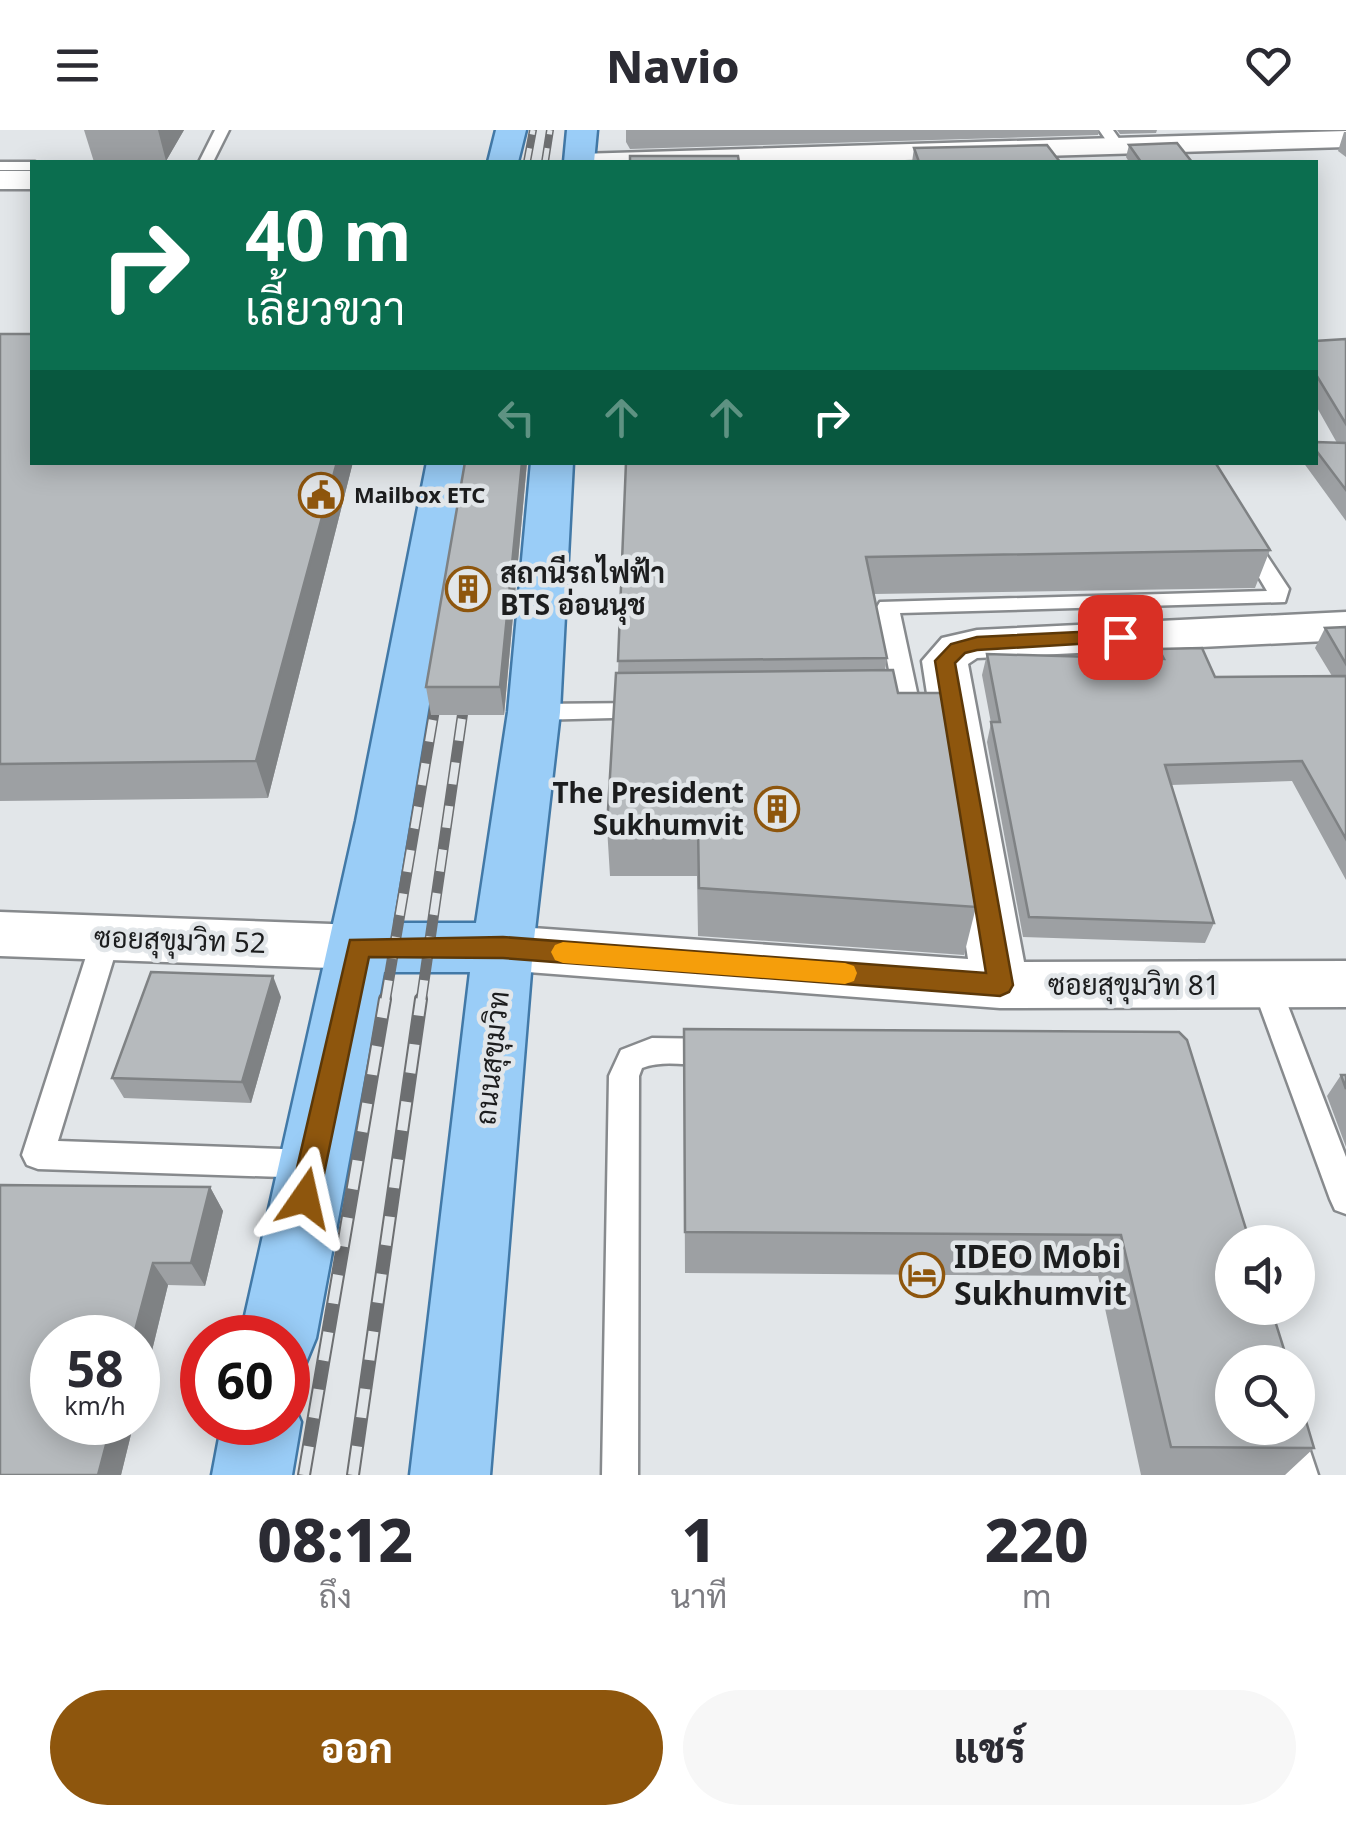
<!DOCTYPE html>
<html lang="th">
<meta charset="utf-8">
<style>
:root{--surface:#fff;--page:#f7f7f7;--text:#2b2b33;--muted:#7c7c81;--accent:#8e560d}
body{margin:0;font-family:"Noto Sans",Sarabun,sans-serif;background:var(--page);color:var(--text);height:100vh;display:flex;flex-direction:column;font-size:38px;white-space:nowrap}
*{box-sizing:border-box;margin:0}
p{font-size:32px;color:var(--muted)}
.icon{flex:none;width:55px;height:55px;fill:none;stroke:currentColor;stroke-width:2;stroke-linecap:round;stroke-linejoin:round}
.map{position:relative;height:1345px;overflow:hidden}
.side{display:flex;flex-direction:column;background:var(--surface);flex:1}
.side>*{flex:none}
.banner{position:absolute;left:30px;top:30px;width:1288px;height:305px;border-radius:0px;box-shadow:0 5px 25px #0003;background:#0b6e4f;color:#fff;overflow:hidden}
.fabs{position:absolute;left:1215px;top:1095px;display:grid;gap:20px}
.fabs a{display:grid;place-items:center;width:100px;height:100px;border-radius:50%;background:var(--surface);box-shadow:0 5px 25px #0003;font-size:50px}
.speed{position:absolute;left:30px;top:1185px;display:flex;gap:20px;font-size:50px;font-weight:700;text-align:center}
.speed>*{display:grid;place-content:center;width:130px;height:130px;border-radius:50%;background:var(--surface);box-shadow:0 5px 25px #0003;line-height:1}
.speed small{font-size:25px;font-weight:400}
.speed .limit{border:15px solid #d22;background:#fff;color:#111}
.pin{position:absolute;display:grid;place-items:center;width:85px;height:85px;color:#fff;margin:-42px;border-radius:20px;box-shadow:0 5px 15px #0006}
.me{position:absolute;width:110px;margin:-55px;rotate:11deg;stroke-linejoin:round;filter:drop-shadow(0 0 8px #0008)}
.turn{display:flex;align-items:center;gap:35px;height:210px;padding:0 50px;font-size:45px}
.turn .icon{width:130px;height:130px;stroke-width:2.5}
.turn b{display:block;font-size:70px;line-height:85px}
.lanes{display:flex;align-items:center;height:95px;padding:0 50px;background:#0003;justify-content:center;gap:50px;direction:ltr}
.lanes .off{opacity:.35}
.eta{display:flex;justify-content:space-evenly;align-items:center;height:170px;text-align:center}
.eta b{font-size:60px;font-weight:800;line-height:70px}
.primary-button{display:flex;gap:20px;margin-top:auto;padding:20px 50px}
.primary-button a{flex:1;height:115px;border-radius:60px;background:var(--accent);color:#fff;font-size:40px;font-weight:800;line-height:115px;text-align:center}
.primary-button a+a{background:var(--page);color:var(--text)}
header{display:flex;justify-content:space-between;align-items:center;height:130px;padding:0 50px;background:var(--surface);font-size:45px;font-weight:800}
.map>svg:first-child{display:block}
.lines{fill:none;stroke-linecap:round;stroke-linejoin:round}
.service-casing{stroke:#878a8d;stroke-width:5}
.minor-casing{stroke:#878a8d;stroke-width:5}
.tertiary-casing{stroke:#878a8d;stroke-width:5}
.primary-casing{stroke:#4279a7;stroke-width:5}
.service{fill:#fff;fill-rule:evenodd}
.minor{fill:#fff;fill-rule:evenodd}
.tertiary{fill:#fff;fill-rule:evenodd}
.primary{fill:#9acdf7;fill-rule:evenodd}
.rail-far2-casing{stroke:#6d6f71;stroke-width:8}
.rail-far1-casing{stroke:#6d6f71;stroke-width:11}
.rail-casing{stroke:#6d6f71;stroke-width:14}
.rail-far2{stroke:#e2e6e9;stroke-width:5;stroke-dasharray:14;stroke-linecap:butt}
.rail-far1{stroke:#e2e6e9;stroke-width:8;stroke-dasharray:22;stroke-linecap:butt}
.rail{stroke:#e2e6e9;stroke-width:10;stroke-dasharray:29;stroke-linecap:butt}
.wall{fill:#9da0a3}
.shaded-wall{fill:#7f8284}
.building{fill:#b6babd;stroke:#7f8284;stroke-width:2.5}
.route{fill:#8e560d;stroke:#5c3808;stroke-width:2.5}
.slow{fill:#f59e0b}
.labels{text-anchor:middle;stroke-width:9;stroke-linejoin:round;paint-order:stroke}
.far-poi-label{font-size:22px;font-weight:bold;fill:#1c1d1e;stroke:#e2e6e9;text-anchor:start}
.poi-label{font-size:28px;font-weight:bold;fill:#1c1d1e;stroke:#e2e6e9;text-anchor:start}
.street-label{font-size:28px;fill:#1c1d1e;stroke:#e2e6e9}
.near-poi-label{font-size:32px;font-weight:bold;fill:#1c1d1e;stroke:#e2e6e9;text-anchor:start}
</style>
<header><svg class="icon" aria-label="menu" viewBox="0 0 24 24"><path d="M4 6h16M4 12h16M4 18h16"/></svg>Navio<svg class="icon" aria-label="heart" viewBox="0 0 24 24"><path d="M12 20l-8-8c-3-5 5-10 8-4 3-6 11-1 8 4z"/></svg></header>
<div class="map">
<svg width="1346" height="1345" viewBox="0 0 1346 1345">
<rect width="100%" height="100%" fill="#e2e6e9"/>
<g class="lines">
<defs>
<path id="service" d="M215 0H229L213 32H199Z
M1099 0H1113L1125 17 1123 20H1113Z
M0 32H35L32 40H0Z
M1245 401 1252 403 1289 459 1285 472 900 483 918 567C908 582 887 597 872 579L876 573 894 566 877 477 880 472 1267 461 1235 407Z
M644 573 652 575 656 581 652 587 534 590 522 582 534 574Z
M106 797 116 800 120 808 58 1011 311 1020 322 1024 327 1034 322 1044 311 1048 38 1039 27 1035 22 1025 92 808 96 800Z
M1266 843 1276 847 1280 855 1346 1027V1084L1335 1080 1330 1069 1252 855 1256 847Z
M652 908 718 909 728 913 733 922 728 931C701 941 670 927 642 938L639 946 638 1345H602L609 946 621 920Z
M1298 1285 1318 1345H1282L1268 1298H1298Z"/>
<path id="minor" d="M1346 1V17L835 32H565L579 24Z
M1346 482V510L977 528 968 534 1024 832 1346 831V877L1000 878 503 840 484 834 475 818 484 802 503 796 968 829 922 531 942 508 977 500Z
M0 782 359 795 378 801 387 817 378 833 359 839 0 826Z"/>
<path id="tertiary" d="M0 41H32V59H0Z"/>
<path id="primary" d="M496 0H526L518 32H488Z
M567 0H597L594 32H564Z
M427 332H469L393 793H476L508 582 531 332H573L560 582 533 818 490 1345H410L470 842H384L316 1208 305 1235 288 1242V1208H240L356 691Z
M288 1263 301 1292 292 1345H212L222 1292H288Z"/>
</defs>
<use href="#service" class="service-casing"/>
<use href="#minor" class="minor-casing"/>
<use href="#tertiary" class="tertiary-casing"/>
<use href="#primary" class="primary-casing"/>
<use href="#service" class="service"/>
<use href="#minor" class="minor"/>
<use href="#tertiary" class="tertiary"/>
<use href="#primary" class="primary"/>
<defs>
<path id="rail-far2" d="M527 32 533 0
M545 32 550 0"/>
<path id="rail-far1" d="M385 872 438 559
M421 872 466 560"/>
<path id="rail" d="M304 1345 385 869
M353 1345 421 869"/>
</defs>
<use href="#rail-far2" class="rail-far2-casing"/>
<use href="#rail-far1" class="rail-far1-casing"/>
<use href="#rail" class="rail-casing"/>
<use href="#rail-far2" class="rail-far2"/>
<use href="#rail-far1" class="rail-far1"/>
<use href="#rail" class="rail"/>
</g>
<path class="wall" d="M84 0H184L166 31 94 32Z
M626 0H1099L1098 5 630 19 626 12Z
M1117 0H1157L1156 3 1120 4Z
M1344 2H1346V27L1338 21Z
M1129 15 1192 32H1129L1126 27Z
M914 18 1060 32H912Z
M0 204 353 332 268 668 0 671Z
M1346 209V391L1303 332H1315V312L1337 313 1315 274V211Z
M465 332H527L504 585H431L426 557Z
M626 332 1270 420 1255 458 874 464 887 528 885 540 898 563 976 777 964 825 698 806 697 746H610L607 697 618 543Z
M1346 497V750L1292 651 1171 655 1214 793 1205 813 1023 807 987 612 991 593 982 545 987 524 1156 529 1159 519 1215 547 1332 546 1315 518 1325 498Z
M281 867 251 973 124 968 112 948Z
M684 899 1179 902 1314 1318 1285 1345H1141L1098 1146 685 1143Z
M1341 945H1346V1017L1327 966Z
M0 1055 210 1057 223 1081 205 1156 168 1155 138 1278V1208L134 1292 121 1345H0Z"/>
<path class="shaded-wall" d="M158 0H184L166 31Z
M337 332H353L268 668 256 631Z
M522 332H527L504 585 500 557Z
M273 846 281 867 251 973 242 952Z
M210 1057 223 1081 205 1156 191 1133Z
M153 1133 168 1155 138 1278V1208H133Z
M112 1292H134L121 1345H98Z"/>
<path class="building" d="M1177 13 1192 32H1141L1129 15Z
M1047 15 1060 32H919L914 18Z
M630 26H738L739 32H630Z
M0 204H32V332H337L256 631 0 634Z
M1346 209V294L1315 243V211Z
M1315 312 1346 313V360L1315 319Z
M465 332H522L500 557H426Z
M626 332H1215L1270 420 866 427 887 528 618 531Z
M1346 497V534L1325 498Z
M1202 518 1215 547 1346 546V709L1302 631 1165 635 1214 793 1029 787 991 592H1000L987 524 1164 529 1159 519Z
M893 540 898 563H941L976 777 699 758 698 697H607L616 543Z
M151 842 273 846 242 952 112 948Z
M684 899 1179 902 1187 910 1250 1112H1232V1178H1271L1288 1232H1232V1298H1298V1264L1314 1318 1171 1317 1121 1105 685 1102Z
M1341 945H1346V959Z
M0 1055 210 1057 191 1133H153L133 1208H52V1292H112L98 1345H0Z"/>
<path class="route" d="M1120 500 1130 507 1127 511 977 520 965 523 955 533 1013 855 1009 862 1000 866 503 828 369 827 319 1068 315 1078 305 1082 294 1078 290 1068 350 810 503 807 986 843 935 531 951 514 977 507Z"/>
<path class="slow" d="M563 812 845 833 854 836 857 843 854 851 845 854 563 833 555 830 551 822 555 815Z"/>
<defs>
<symbol id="civic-ring" viewBox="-11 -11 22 22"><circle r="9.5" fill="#e2e6e9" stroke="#8e560d" stroke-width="1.5"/><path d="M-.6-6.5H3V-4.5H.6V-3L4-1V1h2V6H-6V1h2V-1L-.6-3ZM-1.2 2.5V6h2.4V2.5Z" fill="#8e560d"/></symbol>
<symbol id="building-ring" viewBox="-11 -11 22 22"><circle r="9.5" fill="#e2e6e9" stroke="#8e560d" stroke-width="1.5"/><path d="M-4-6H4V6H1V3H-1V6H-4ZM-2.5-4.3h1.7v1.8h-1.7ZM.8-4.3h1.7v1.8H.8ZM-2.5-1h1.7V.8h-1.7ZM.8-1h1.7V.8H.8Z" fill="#8e560d"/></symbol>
<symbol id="hotel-ring" viewBox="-11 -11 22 22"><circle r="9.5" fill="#e2e6e9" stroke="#8e560d" stroke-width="1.5"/><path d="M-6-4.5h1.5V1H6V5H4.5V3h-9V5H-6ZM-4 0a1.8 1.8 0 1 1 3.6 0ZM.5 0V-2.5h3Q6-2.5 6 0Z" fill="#8e560d"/></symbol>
</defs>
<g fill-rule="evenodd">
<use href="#civic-ring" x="296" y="340" width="50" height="50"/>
<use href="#building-ring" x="443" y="434" width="50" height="50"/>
<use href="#building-ring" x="752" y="654" width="50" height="50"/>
<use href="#hotel-ring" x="897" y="1120" width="50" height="50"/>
</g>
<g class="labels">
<g class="far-poi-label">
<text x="354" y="373">Mailbox ETC</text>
</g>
<g class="poi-label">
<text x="500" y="453">สถานีรถไฟฟ้า<tspan x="500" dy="32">BTS อ่อนนุช</tspan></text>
<text x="744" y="673" text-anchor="end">The President<tspan x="744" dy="32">Sukhumvit</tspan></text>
</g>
<g class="street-label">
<text transform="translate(180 810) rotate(2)" y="10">ซอยสุขุมวิท 52</text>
<text x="1134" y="865">ซอยสุขุมวิท 81</text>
<text transform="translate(492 928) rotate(-84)" y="10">ถนนสุขุมวิท</text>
</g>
<g class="near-poi-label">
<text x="954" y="1138">IDEO Mobi<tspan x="954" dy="37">Sukhumvit</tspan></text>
</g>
</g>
</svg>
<div class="fabs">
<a><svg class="icon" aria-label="sound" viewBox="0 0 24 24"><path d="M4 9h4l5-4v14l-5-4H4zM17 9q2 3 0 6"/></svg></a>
<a><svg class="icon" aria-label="search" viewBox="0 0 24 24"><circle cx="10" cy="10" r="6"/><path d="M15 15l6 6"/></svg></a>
</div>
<div class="speed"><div>58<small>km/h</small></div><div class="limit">60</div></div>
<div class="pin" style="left:1120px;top:507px;background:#d93025"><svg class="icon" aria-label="arrive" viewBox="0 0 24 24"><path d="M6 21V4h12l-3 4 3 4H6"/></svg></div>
<svg class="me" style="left:305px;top:1068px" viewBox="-20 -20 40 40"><path d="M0-17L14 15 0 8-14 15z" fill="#8e560d" stroke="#fff" stroke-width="4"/></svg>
<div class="banner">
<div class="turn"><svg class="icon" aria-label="right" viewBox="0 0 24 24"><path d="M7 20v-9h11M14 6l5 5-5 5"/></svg><div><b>40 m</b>เลี้ยวขวา</div></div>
<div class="lanes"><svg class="icon off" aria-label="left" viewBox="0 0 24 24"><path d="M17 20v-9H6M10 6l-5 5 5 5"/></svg><svg class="icon off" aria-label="ahead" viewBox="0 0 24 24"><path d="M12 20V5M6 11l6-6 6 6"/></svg><svg class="icon off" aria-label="ahead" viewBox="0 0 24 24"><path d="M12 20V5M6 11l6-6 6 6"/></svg><svg class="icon" aria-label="right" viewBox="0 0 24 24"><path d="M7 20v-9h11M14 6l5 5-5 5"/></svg></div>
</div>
</div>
<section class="side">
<div class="eta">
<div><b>08:12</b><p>ถึง</p></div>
<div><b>1</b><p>นาที</p></div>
<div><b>220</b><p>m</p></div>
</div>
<div class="primary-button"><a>ออก</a><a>แชร์</a></div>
</section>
